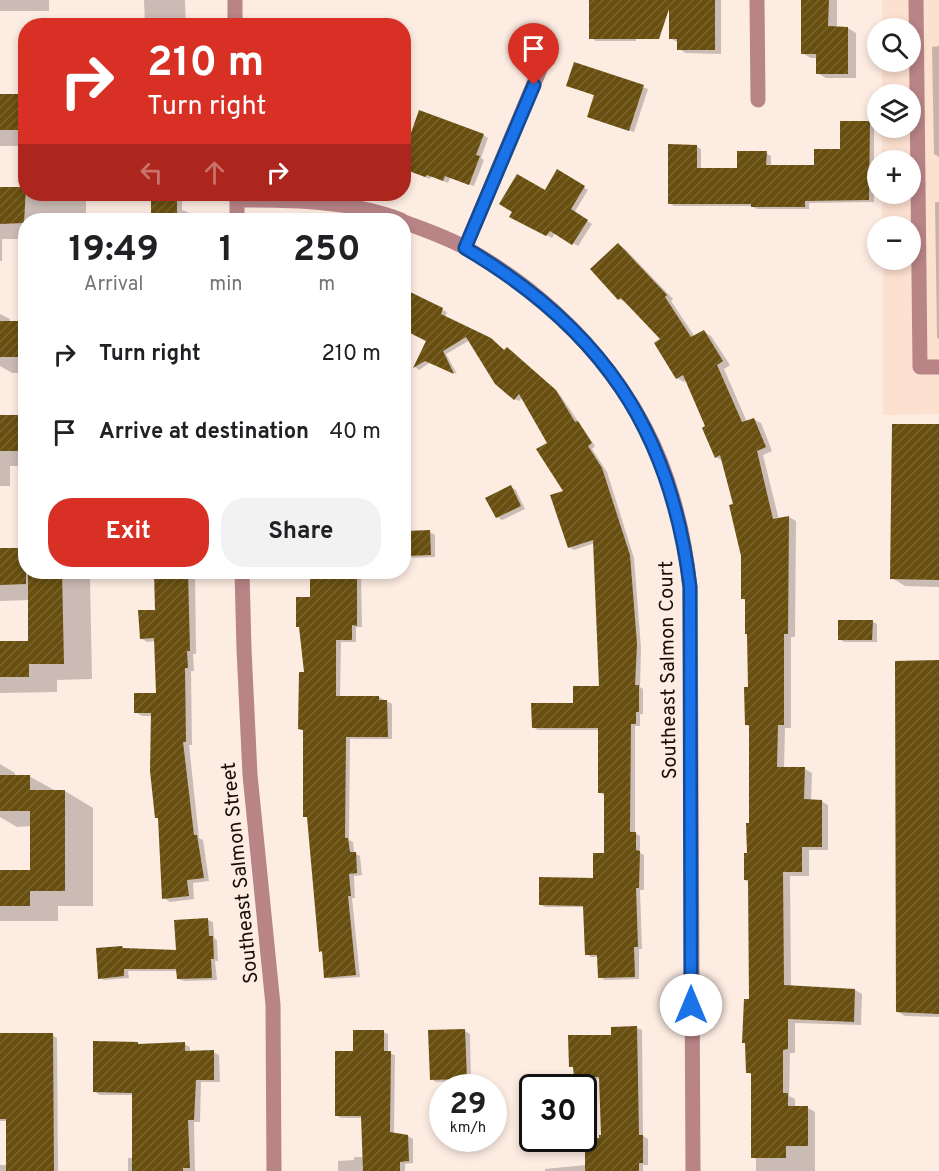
<!DOCTYPE html>
<meta charset="utf-8">
<style>
:root{--surface:#fff;--page:#f2f2f2;--text:#202124;--muted:#757577;--accent:#d93025}
body{margin:0;font-family:Overpass,sans-serif;background:var(--page);color:var(--text);height:100vh;display:flex;flex-direction:column;font-size:22px;white-space:nowrap}
*{box-sizing:border-box;margin:0}
p{font-size:20px;color:var(--muted)}
.icon{flex:none;width:33px;height:33px;fill:none;stroke:currentColor;stroke-width:2;stroke-linecap:round;stroke-linejoin:round}
.map{position:relative;flex:1;overflow:hidden}
.details{position:absolute;left:18px;top:213px;width:393px;height:366px;display:flex;flex-direction:column;background:var(--surface);border-radius:24px;box-shadow:0 3px 9px #0003}
.details>*{flex:none}
.banner{position:absolute;left:18px;top:18px;width:393px;height:183px;border-radius:24px;box-shadow:0 3px 9px #0003;background:#d93025;color:#fff;overflow:hidden}
.controls{position:absolute;left:867px;top:18px;display:grid;gap:12px}
.controls a{display:grid;place-items:center;width:54px;height:54px;border-radius:50%;background:var(--surface);box-shadow:0 3px 9px #0003;font-size:30px}
.speed{position:absolute;left:429px;top:1074px;display:flex;gap:12px;font-size:30px;font-weight:700;text-align:center}
.speed>*{display:grid;place-content:center;width:78px;height:78px;border-radius:50%;background:var(--surface);box-shadow:0 3px 9px #0003;line-height:1}
.speed small{font-size:15px;font-weight:400}
.speed .limit{border:3px solid #111;border-radius:9px;background:#fff;color:#111}
.pin{position:absolute;display:grid;place-items:center;width:51px;height:51px;color:#fff;margin:-62px -26px;border-radius:50% 50% 50% 0;rotate:-45deg;box-shadow:0 0 6px #0007}
.pin .icon{rotate:45deg}
.me{position:absolute;width:66px;margin:-33px;rotate:0deg;stroke-linejoin:round;filter:drop-shadow(0 0 4px #0008)}
.turn{display:flex;align-items:center;gap:21px;height:126px;padding:0 30px;font-size:27px}
.turn .icon{width:78px;height:78px;stroke-width:2.5}
.turn b{display:block;font-size:42px;line-height:51px}
.lanes{display:flex;align-items:center;height:57px;padding:0 30px;background:#0003;justify-content:center;gap:30px;direction:ltr}
.lanes .off{opacity:.35}
.eta{display:flex;justify-content:space-evenly;align-items:center;height:102px;text-align:center}
.eta b{font-size:36px;font-weight:700;line-height:42px}
.primary-button{display:flex;gap:12px;margin-top:auto;padding:12px 30px}
.primary-button a{flex:1;height:69px;border-radius:24px;background:var(--accent);color:#fff;font-size:24px;font-weight:700;line-height:69px;text-align:center}
.primary-button a+a{background:var(--page);color:var(--text)}
ul{padding:0;list-style:none}
li{display:flex;align-items:center;gap:18px;height:78px;padding:0 30px}
li div{flex:1}
li b{display:block;font-size:22px}
li em{font-style:normal}
.map>svg:first-child{display:block}
.built{fill:#fce0d0}
.shadow{fill:#0003}
.building{fill:url(#building-hatch)}
.lines{fill:none;stroke-linecap:round;stroke-linejoin:round}
.minor{stroke:#b88486;stroke-width:15}
.route-casing{stroke:#114b97;stroke-width:15}
.route{stroke:#1a73e8;stroke-width:10}
.labels{text-anchor:middle;stroke-width:6;stroke-linejoin:round;paint-order:stroke}
.street-label{font-size:20px;fill:#170e09;stroke:#fdece2}
</style>
<div class="map">
<svg width="939" height="1171" viewBox="0 0 939 1171">
<defs>
<pattern id="building-hatch" width="6" height="6" patternUnits="userSpaceOnUse" patternTransform="scale(1.5)"><rect width="6" height="6" fill="#684f0f"/><path d="M-1 1l2-2M0 6l6-6M5 7l2-2" fill="none" stroke="#786430"/></pattern>
</defs>
<rect width="100%" height="100%" fill="#fdece2"/>
<path class="built" d="M882 0H939V414L883 415V260H910V226H882V194H910V160H882V128H910V94H882V62H910V28H882Z"/>
<path class="shadow" d="M0 0H49V11H0Z
M144 0H185L186 26H145Z
M670 0H721V54L686 53 679 49 677 42 670 38Z
M802 0H837V28H848L856 33V78H826L817 73 818 58H811L802 53Z
M635 3 636 41H596L591 38Z
M939 46V157L934 154 932 47Z
M575 64 648 89 634 132 593 119 595 96 568 85Z
M0 95 26 97V194H86V220H26V239H2V261H0V189H25V146H0Z
M870 123 874 126V202L809 203V209H757L752 206H674L669 203 696 146 701 149V169H738L766 153 771 156V167H815L842 151Z
M404 132 412 135H483L488 138 481 158 484 160 474 186 450 178 448 183 432 176 430 179 404 169Z
M558 171 588 190 574 213 592 224 578 246 555 233 552 238 516 219 546 192Z
M153 194H182V210L190 213V220H153Z
M935 202H939V339L937 338Z
M618 244 625 249 673 299 671 301 695 337 704 332 711 336 730 365 724 369 747 422 753 419 761 423 772 451 763 455 779 520 789 517 796 521 795 637H791V728H785L784 769H805L812 773 811 801H821L828 805V850H809V876H790L791 987 855 990 862 994 861 1025 795 1023V1053H790L789 1096 795 1099V1108H808L815 1112V1171H756V1159L753 1157V1075L747 1072V1044L744 1042 750 1000 749 882 745 880 750 825 751 727 746 725 749 689 747 601 742 598 743 556 734 505 723 461 716 457 707 427 687 380 684 382 677 378 662 339 627 303 619 299 592 269Z
M404 291 447 312 445 317 496 343 505 351 508 349 512 351 560 395 595 446 592 449 607 472 634 558 641 648 640 687 643 689V714H640V726H635V833L640 836V853L644 855V890H640L642 949H639V979L605 980 600 977 599 957H591L587 954 585 907H545L540 904 594 879 605 854 604 795 599 792 600 730H538L533 727 575 705 601 687 595 543 574 550 569 547 565 492 549 443 522 398 519 401 514 399 470 340 446 354 457 374 431 362 419 370 415 367 428 340 404 329Z
M0 314 10 319V323H26V373H12L0 366Z
M0 416H26V466H10V486H0Z
M939 425V587L905 586 892 578Z
M511 487 516 490 525 509 502 520 497 517Z
M430 532 435 535V557L413 558 408 555Z
M0 550 26 572H79L90 578 92 679 57 680V692L0 693V642H30V600L0 601Z
M156 572H195L196 654H193L194 671H191L192 745H189L199 838 203 840 209 881 193 883 194 899 170 902 164 898 152 716H142L136 712 158 694 156 641 147 642 141 638 156 611Z
M311 572H361L362 627H356V642H341L340 698 379 697 392 704V739H350L349 840 353 842 354 853 360 856 362 875 354 876 355 898H352L360 977 331 979 326 977 324 953 320 951 309 819 304 816V731L300 729 311 599Z
M872 621 877 624V642H844L839 639Z
M939 662V1017L905 1016 898 1012Z
M0 764 15 773V776H29L56 791H65L93 808V906H58V921H0V871H32L31 826 17 827 0 817Z
M208 920 213 922 214 938 217 940 218 961H215L217 980 184 981 179 979 178 971H128L129 978 104 980 99 978 126 950 177 951Z
M637 1028 642 1030 643 1136 648 1139V1165H643V1171H545V1169L586 1165 603 1137 601 1079H580L575 1076V1068L570 1066 613 1036Z
M465 1031 470 1034 471 1081 436 1082 431 1079Z
M383 1032 388 1034V1053L395 1055 394 1135 408 1136 413 1139V1163L405 1164V1171H338V1161L354 1160V1157H364L363 1118H341L336 1115 354 1052Z
M0 1035H52L57 1038 58 1171H0V1165H7V1121H0Z
M137 1043 141 1045 184 1044 190 1047V1052H213L219 1055 220 1082H201L200 1122H194L195 1171H128V1158H134V1095H100L95 1092Z"/>
<path class="building" d="M589 0H715V50H677V39H669V9L659 39H589Z
M801 0H829L828 26 848 27V74H816V54H801Z
M574 62 644 85 629 131 587 117 594 95 566 86Z
M0 94H23L26 130H0Z
M419 110 484 134 476 155 480 156 469 185 445 176 443 181 427 175 425 177 404 169V130L411 133Z
M840 121H870L869 200 805 201V207H751V204H668V144L697 145V168H737V151H767L766 165H814V149H840Z
M557 169 585 186 571 209 588 220 572 245 550 231 546 236 509 217 512 212 499 204 517 174 545 190Z
M0 187H26L24 223 0 224Z
M151 194H177V220H151Z
M618 243 667 295 665 297 691 337 704 330 723 361 717 365 742 422 754 418 766 447 757 451 773 519 789 516 788 634H784V725H778L777 767H805L804 799 822 800V847H802V872H783L784 985 855 989 854 1022 788 1019V1049L783 1050V1093H788V1106H808V1146H786V1158H751V1073H746L745 1043H742L744 999H749L748 880H744V853H747L746 823H749V725H745L744 687H748L747 634H745V599H741V556L729 505 733 504 720 455 715 458 702 428 705 426 683 375 676 379 654 343 660 339 621 298 618 300 590 269Z
M404 289 443 308 441 314 491 338 504 350 507 347 556 390 575 422 578 421 592 443 588 446 602 468 630 555 637 644 635 685H639V712H636V724H631L630 832H636V850L640 851 639 888H636L638 947H634L635 977 598 978 597 955H585L583 906 539 905V877L593 878V853H604V793H598V728H532L531 703H573V686H599L593 540 568 548 550 495 563 491 536 449 547 443 519 394 514 400 495 384 466 337 443 351 454 374 425 361 413 368 426 341 404 330Z
M0 321H25L26 357H0Z
M0 415H26L25 451H0Z
M892 424H939V580L890 579Z
M511 485 521 506 496 518 485 498Z
M430 530 431 555 406 556V531Z
M0 548H26V584L0 585Z
M28 572H62L64 664H29V677H0V641H28Z
M154 572H188L190 651H187L188 668H185L186 742H183L194 835H197L204 878 187 880 189 896 162 899 158 818H155L150 771 151 713H134V693H156L154 638 140 639 138 610H155Z
M357 578V626L352 625V640H336V696H379V700H387L388 737H346L345 838H348L350 852H356L357 873 349 874 351 896H348L356 975 324 978 322 951 319 952 307 817H303V730L298 729 299 672H304L299 627H296V597H310V579Z
M838 620H873L872 640H838Z
M939 660V1014L896 1012 895 661Z
M0 775H30V790H65V891H30V906H0V870H30V811H0Z
M208 918 209 936H213L214 959H211L212 978 177 979 176 969H124V976L98 979 96 948 122 946 123 948 176 950 174 920Z
M637 1026 639 1135H643V1163H639V1171H585V1138H599V1135H601L599 1077H574L573 1067H569L568 1035H611V1027Z
M465 1029 467 1079 430 1080 428 1030Z
M353 1030H384V1051H391L390 1132 408 1135 409 1161 400 1162V1171H363L361 1116H335V1051H353Z
M0 1033H53L54 1171H6V1119H0Z
M93 1041 138 1042V1044L185 1042V1051L214 1050V1080H196L194 1120H188L190 1168H183V1171H132V1093L93 1092Z"/>
<g class="lines">
<path class="minor" d="M235 0V26
M757 0 758 100
M916 0 920 367H939
M237 194V220
M237 200C291 200 349 200 401 220
M404 222C425 230 446 237 466 248 564 303 645 393 674 502 682 530 687 559 690 587L693 1171
M465 248 550 45
M242 572 244 649 250 775 273 1005 274 1171"/>
</g>
<g class="lines">
<defs>
<path id="route" d="M534 85 465 248C601 328 671 430 690 587L691 1005"/>
</defs>
<use href="#route" class="route-casing"/>
<use href="#route" class="route"/>
</g>
<g class="labels">
<g class="street-label">
<text transform="translate(667 670) rotate(-91)" y="7">Southeast Salmon Court</text>
<text transform="translate(239 873) rotate(-96)" y="7">Southeast Salmon Street</text>
</g>
</g>
</svg>
<div class="controls">
<a><svg class="icon" aria-label="search" viewBox="0 0 24 24"><circle cx="10" cy="10" r="6"/><path d="M15 15l6 6"/></svg></a>
<a><svg class="icon" aria-label="layers" viewBox="0 0 24 24"><path d="M12 4l9 5-9 5-9-5zM3 14l9 5 9-5"/></svg></a>
<a>+</a>
<a>−</a>
</div>
<div class="speed"><div>29<small>km/h</small></div><div class="limit">30</div></div>
<div class="pin" style="left:534px;top:85px;background:#d93025"><svg class="icon" aria-label="arrive" viewBox="0 0 24 24"><path d="M6 21V4h12l-3 4 3 4H6"/></svg></div>
<svg class="me" style="left:691px;top:1005px" viewBox="-20 -20 40 40"><circle r="19" fill="#fff"/><path d="M0-13L10 11 0 6-10 11z" fill="#1a73e8"/></svg>
<div class="banner">
<div class="turn"><svg class="icon" aria-label="right" viewBox="0 0 24 24"><path d="M7 20v-9h11M14 6l5 5-5 5"/></svg><div><b>210 m</b>Turn right</div></div>
<div class="lanes"><svg class="icon off" aria-label="left" viewBox="0 0 24 24"><path d="M17 20v-9H6M10 6l-5 5 5 5"/></svg><svg class="icon off" aria-label="ahead" viewBox="0 0 24 24"><path d="M12 20V5M6 11l6-6 6 6"/></svg><svg class="icon" aria-label="right" viewBox="0 0 24 24"><path d="M7 20v-9h11M14 6l5 5-5 5"/></svg></div>
</div>
<section class="details">
<div class="eta">
<div><b>19:49</b><p>Arrival</p></div>
<div><b>1</b><p>min</p></div>
<div><b>250</b><p>m</p></div>
</div>
<ul>
<li><svg class="icon" aria-label="right" viewBox="0 0 24 24"><path d="M7 20v-9h11M14 6l5 5-5 5"/></svg><div><b>Turn right</b></div><em>210 m</em></li>
<li><svg class="icon" aria-label="arrive" viewBox="0 0 24 24"><path d="M6 21V4h12l-3 4 3 4H6"/></svg><div><b>Arrive at destination</b></div><em>40 m</em></li>
</ul>
<div class="primary-button"><a>Exit</a><a>Share</a></div>
</section>
</div>
